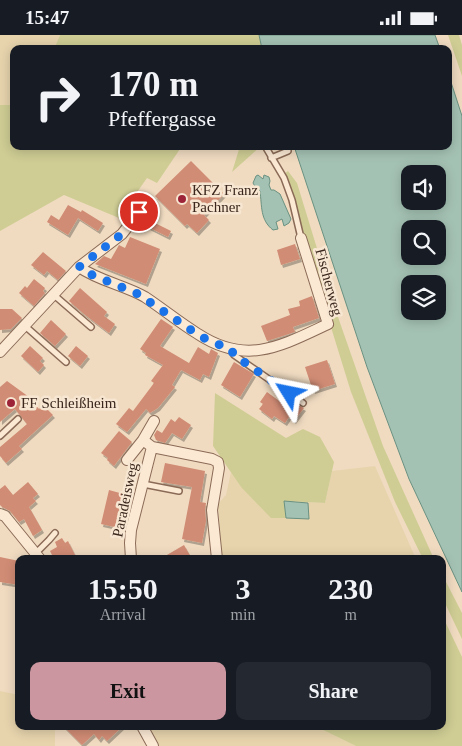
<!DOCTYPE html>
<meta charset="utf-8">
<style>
:root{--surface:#171b24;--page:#242831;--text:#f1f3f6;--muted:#9ea1a6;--accent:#cb96a0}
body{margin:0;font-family:"Times New Roman",serif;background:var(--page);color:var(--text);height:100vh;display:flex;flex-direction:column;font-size:19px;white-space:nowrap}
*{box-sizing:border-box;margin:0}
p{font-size:16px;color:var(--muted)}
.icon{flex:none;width:28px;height:28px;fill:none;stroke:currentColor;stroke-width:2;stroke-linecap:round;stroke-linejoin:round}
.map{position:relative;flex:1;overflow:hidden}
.drawer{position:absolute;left:15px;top:520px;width:431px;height:175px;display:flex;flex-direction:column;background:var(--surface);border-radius:10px;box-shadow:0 2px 12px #0003}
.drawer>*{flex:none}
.top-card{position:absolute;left:10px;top:10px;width:442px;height:105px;border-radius:10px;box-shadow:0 2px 12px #0003;background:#171b24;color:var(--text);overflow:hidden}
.controls{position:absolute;left:401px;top:130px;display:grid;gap:10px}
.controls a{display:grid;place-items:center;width:45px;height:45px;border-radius:10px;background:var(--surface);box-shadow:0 2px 12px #0003;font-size:25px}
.pin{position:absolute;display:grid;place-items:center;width:42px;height:42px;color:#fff;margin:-21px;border:2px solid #fff;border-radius:50%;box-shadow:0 1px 5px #0007}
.me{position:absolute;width:55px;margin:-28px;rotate:305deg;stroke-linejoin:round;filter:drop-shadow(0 0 4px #0008)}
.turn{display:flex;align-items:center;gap:18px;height:105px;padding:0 15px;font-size:22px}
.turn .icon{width:65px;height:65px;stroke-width:2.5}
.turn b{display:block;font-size:35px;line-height:42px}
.eta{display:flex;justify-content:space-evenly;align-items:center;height:85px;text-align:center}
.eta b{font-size:30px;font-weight:600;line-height:35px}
.action{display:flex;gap:10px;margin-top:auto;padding:10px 15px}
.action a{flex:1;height:58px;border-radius:10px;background:var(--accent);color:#111;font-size:20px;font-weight:600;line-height:58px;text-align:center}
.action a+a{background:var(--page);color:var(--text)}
.status{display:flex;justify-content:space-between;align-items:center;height:35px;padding:0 25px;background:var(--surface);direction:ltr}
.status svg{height:14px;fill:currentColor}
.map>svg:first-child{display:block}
.farmland{fill:#e7d4ad}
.green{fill:#cfcd94}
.water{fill:#a4c2b4;stroke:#6a9181;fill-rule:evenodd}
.building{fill:#d18c74;filter:url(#shadow)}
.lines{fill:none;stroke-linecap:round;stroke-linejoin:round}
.lane-casing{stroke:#8b6b57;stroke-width:8}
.street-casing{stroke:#8b6b57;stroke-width:12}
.lane{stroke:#fbe9d4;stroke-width:5}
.street{stroke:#fbe9d4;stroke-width:10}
.route{stroke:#1a73e8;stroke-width:9;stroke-dasharray:0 16.2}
.poi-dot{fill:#9d2438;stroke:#f7e6d1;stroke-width:2}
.labels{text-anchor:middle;stroke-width:5;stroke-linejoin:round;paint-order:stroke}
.poi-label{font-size:15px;fill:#3a261c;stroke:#f7e6d1;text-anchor:start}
.street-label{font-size:15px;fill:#3a261c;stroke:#f7e6d1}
</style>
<div class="status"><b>15:47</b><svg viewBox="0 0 49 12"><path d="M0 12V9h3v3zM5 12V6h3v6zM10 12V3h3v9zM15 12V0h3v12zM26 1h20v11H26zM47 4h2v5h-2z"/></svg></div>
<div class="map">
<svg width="462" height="711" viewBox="0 0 462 711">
<defs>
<filter id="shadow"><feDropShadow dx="2" dy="3" stdDeviation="0" flood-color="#0004"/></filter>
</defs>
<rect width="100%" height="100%" fill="#f0dbc1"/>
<path class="farmland" d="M0 0H60L54 14H14V70H0Z
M375 431 416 524H222L218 469 226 460 231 437 241 452 284 466 325 468 332 436Z
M0 656 19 660V691H55V711H0Z
M147 691H315L356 711H158Z"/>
<path class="green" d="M60 0H259L262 14H54Z
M448 0H459L462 10V41Z
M0 70H14V111H182L157 148 147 143 119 183 64 160 0 196Z
M240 111H261L232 137Z
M288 136 297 148 338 282 383 411 434 524H423L395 467 351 357 305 208 294 161 284 139Z
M215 358 286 403 303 394 320 402 334 427 325 468 285 466 286 483H271L241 452 213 411Z
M443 541 462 578V604L443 564Z
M443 582 462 622V711H356L315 691H442Z"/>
<path class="water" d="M259 0H435L440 14H262Z
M449 41 462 81V557L409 444 367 332 294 111H449ZM410 139H438V166H410ZM410 194H438V221H410ZM410 249H438V276H410Z
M258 140 263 144 264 140 269 142 270 146 269 150 271 155H274L280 159 291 184 289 188 284 191 282 184 276 187 278 194 273 195C260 185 262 171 260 156L256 153 253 148 256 141Z
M284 466 308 468 309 484 286 483Z"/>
<path class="building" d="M191 126 224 159 204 180 209 185 197 198 187 189 185 191 155 161Z
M68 170 81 177 82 175 103 188 98 196 78 183 68 200 47 187 51 180 59 185Z
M147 184 171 196 168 202 144 190Z
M130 202 160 214 146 249 95 229 104 221 111 224 119 210 125 213Z
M295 209 300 224 281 230 277 215Z
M43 217 66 236 58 245 47 236 44 240 31 230Z
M34 244 45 253 43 256 45 258 34 271 19 258 25 251 27 253Z
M80 253 107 277 104 281 115 289 109 298 84 279 69 266Z
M312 261 319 283 293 292 295 297 267 306 261 291 290 280 288 274 300 271 299 266Z
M0 274H12L22 283 11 294 0 295Z
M161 284 173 292 160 311 189 328 198 312 209 319 211 314 218 318 209 342 203 339 200 345 181 335 172 350 175 352 158 373 150 378 146 374 127 397 116 389 129 373 133 376 154 348 151 346 163 330 145 320 146 318 140 314Z
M51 285 66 299 55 311 40 298Z
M30 311 43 323 40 326 44 330 38 337 21 321Z
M76 311 88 321 80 331 68 321Z
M327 325 335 349 313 356 305 332Z
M234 327 254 339 240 362 221 350Z
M7 346 29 362 39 374 43 370 53 380 19 411 22 414 6 428 0 421V412L27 389 15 374 0 387V352Z
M267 357 290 374 295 368 304 373 294 386 289 382 285 388 274 381 272 384 259 374 263 369 260 367Z
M179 382 191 390 182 404 172 398 165 408 156 405 154 400 157 395 162 398 171 384 175 387Z
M119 396 132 407 114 431 107 425 108 423 101 418Z
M165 428 205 436 200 467 206 468 205 475 206 486 202 508 182 504 192 452 161 447Z
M28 447 38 459 33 463 36 466 29 472 42 495 33 501 24 484 19 487 10 476 2 472 0 470V454L5 450 13 460Z
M109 455 127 460 119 493 101 489Z
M62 503 65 508 68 506 77 524H54L50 516 57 512 55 507Z
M184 510 192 524H160Z
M0 522 19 526V550L0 547Z
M63 691H123L107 706 102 701 99 705 94 699 82 710Z"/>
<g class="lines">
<defs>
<path id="lane" d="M265 111 284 143 292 165 301 203
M271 123 288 116 287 111
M54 260 91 292
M25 291 66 327
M231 315 234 320 303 368
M0 401 18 384
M143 449 179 456
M36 518 49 505 55 498"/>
<path id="street" d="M79 232C99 246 124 250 145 262 163 274 180 288 198 299 247 331 281 311 328 289L301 203
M0 317 79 232 122 199 147 167
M154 386 143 405 152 412 212 424 218 427 219 433 212 475 217 524
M127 425 143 405
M0 479 5 481 40 524
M131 524 130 508 131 495 152 412
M142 691 153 711"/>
</defs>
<use href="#lane" class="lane-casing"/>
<use href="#street" class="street-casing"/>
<use href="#lane" class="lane"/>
<use href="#street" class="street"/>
</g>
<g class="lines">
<path class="route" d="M139 177 122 199 79 232 90 239 138 259 200 301 212 307 231 314 234 320 289 358"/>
</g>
<g class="poi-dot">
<circle cx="182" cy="164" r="5"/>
<circle cx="11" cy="368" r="5"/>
</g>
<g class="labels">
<g class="poi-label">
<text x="192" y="160">KFZ Franz<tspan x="192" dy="17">Pachner</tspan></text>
<text x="21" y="373">FF Schleißheim</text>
</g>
<g class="street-label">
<text transform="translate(329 247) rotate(75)" y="5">Fischerweg</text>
<text transform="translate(125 465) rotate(-78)" y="5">Paradeisweg</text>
</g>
</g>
</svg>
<div class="controls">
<a><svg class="icon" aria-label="sound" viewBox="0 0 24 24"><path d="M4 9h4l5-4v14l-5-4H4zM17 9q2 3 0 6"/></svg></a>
<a><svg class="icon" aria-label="search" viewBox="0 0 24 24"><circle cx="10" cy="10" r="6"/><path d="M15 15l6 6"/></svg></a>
<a><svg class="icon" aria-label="layers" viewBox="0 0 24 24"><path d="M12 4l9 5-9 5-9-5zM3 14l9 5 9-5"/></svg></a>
</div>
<div class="pin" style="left:139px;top:177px;background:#d93025"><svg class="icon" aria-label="arrive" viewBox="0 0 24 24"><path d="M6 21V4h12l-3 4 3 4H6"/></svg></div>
<svg class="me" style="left:289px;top:358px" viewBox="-20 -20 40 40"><path d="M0-17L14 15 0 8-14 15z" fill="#1a73e8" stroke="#fff" stroke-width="4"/></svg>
<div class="top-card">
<div class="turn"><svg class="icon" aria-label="right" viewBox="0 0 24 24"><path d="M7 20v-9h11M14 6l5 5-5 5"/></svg><div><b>170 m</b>Pfeffergasse</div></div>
</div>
<section class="drawer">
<div class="eta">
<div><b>15:50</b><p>Arrival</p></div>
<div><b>3</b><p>min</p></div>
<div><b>230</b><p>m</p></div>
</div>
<div class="action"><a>Exit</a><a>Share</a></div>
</section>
</div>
